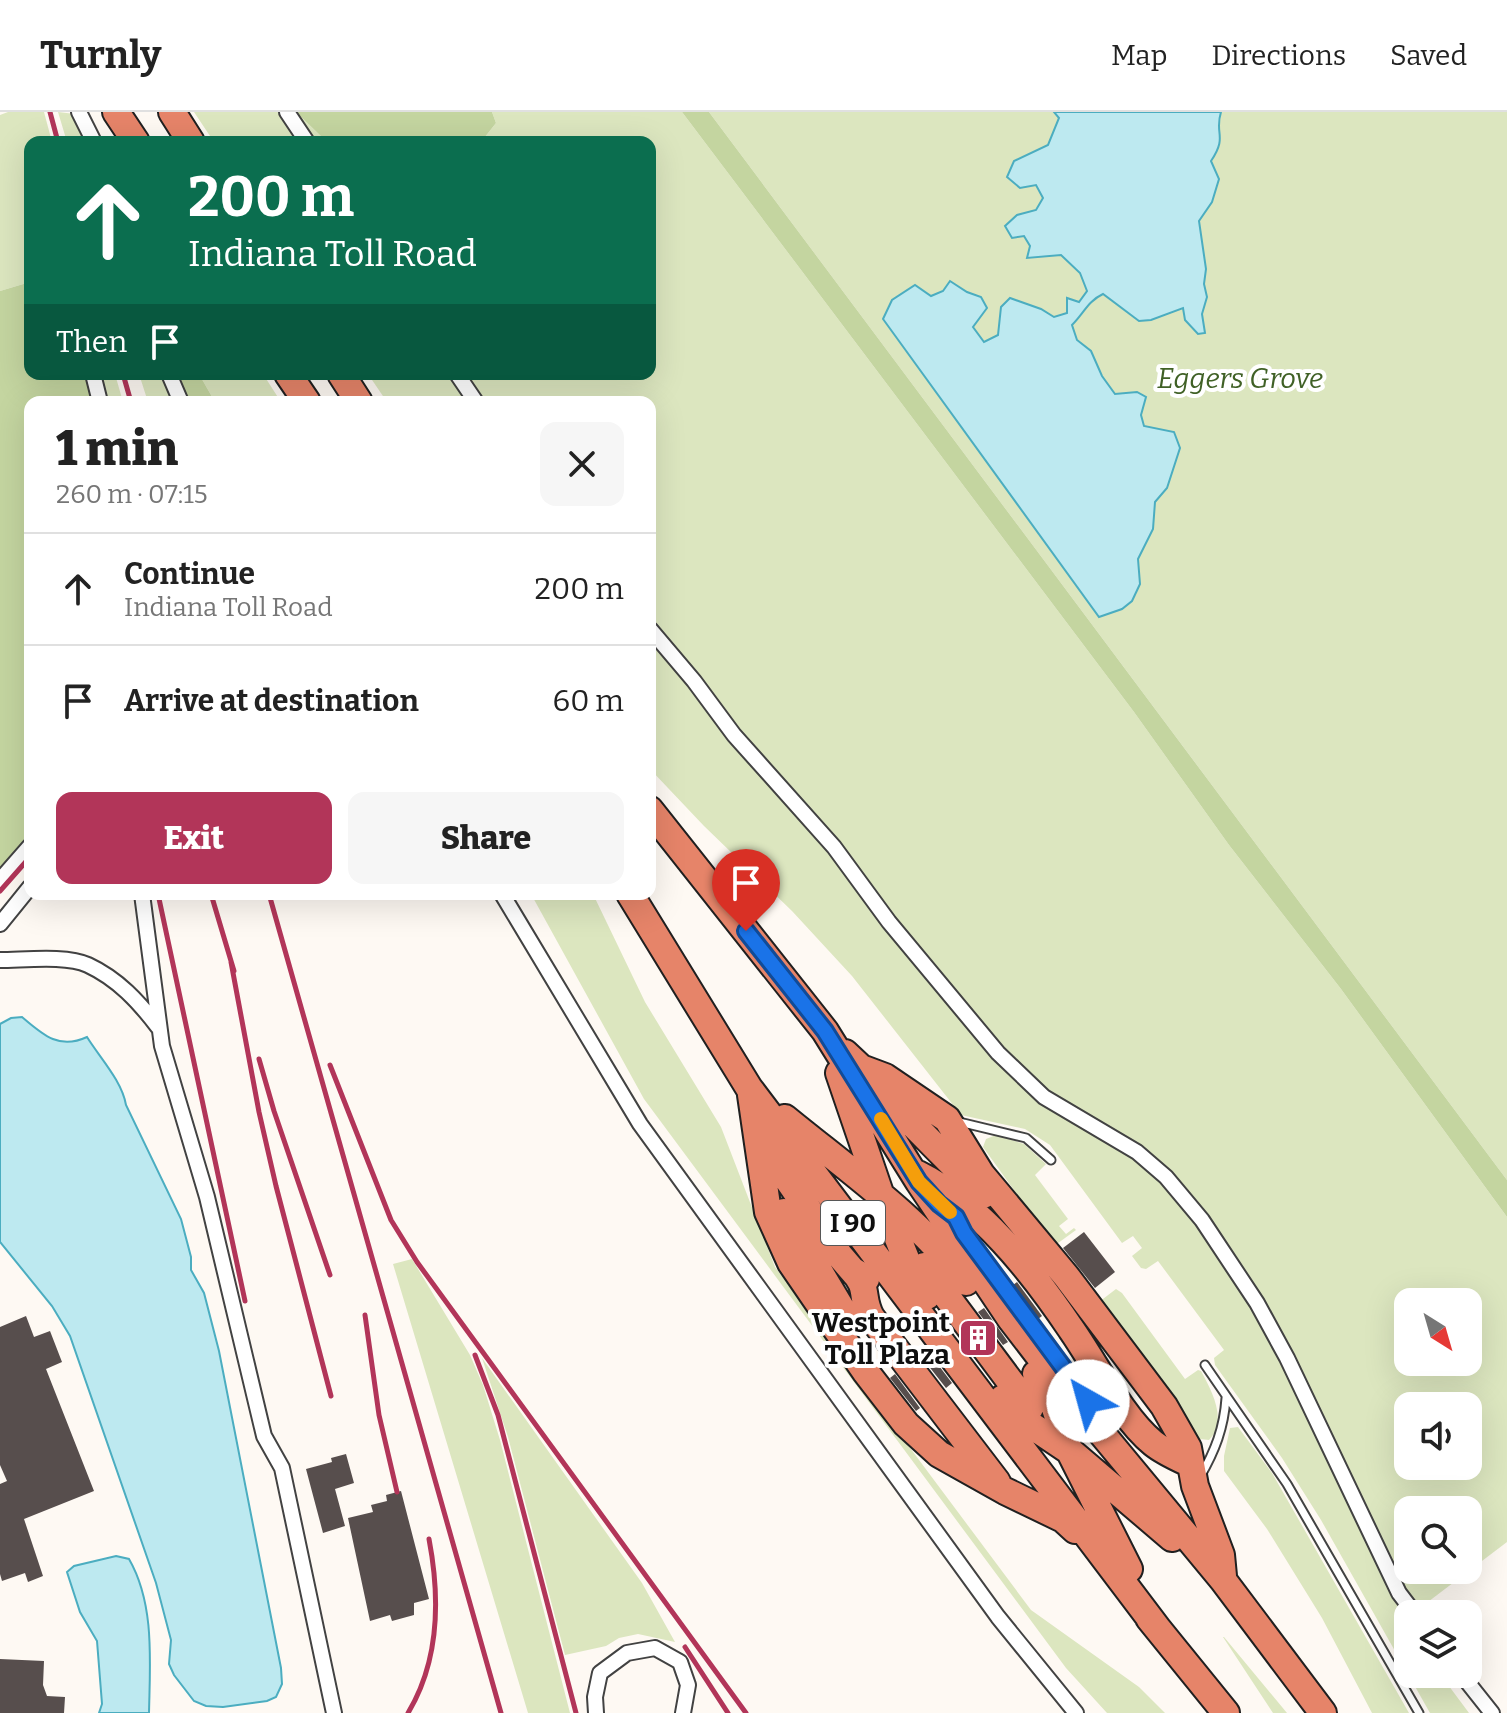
<!DOCTYPE html>
<meta charset="utf-8">
<style>
:root{--surface:#fff;--page:#f6f6f6;--text:#222;--muted:#767676;--line:#e0e0e0;--accent:#b23559}
body{margin:0;font-family:Bitter,serif;background:var(--page);color:var(--text);height:100vh;display:flex;flex-direction:column;font-size:30px;white-space:nowrap}
*{box-sizing:border-box;margin:0}
p{font-size:26px;color:var(--muted)}
.icon{flex:none;width:44px;height:44px;fill:none;stroke:currentColor;stroke-width:2;stroke-linecap:round;stroke-linejoin:round}
.map{position:relative;flex:1;overflow:hidden}
.details{position:absolute;left:24px;top:284px;width:632px;height:504px;display:flex;flex-direction:column;background:var(--surface);border-radius:16px;box-shadow:0 8px 32px #0002}
.details>*{flex:none}
.banner{position:absolute;left:24px;top:24px;width:632px;height:244px;border-radius:16px;box-shadow:0 8px 32px #0002;background:#0b6e4f;color:#fff;overflow:hidden}
.needle{width:52px;rotate:143deg}
.fabs{position:absolute;left:1394px;top:1176px;display:grid;gap:16px}
.fabs a{display:grid;place-items:center;width:88px;height:88px;border-radius:16px;background:var(--surface);box-shadow:0 8px 32px #0002;font-size:40px}
.pin{position:absolute;display:grid;place-items:center;width:68px;height:68px;color:#fff;margin:-82px -34px;border-radius:50% 50% 50% 0;rotate:-45deg;box-shadow:0 0 8px #0007}
.pin .icon{rotate:45deg}
.me{position:absolute;width:88px;margin:-44px;rotate:322deg;stroke-linejoin:round;filter:drop-shadow(0 0 6px #0008)}
.turn{display:flex;align-items:center;gap:28px;height:168px;padding:0 32px;font-size:36px}
.turn .icon{width:104px;height:104px;stroke-width:2.5}
.turn b{display:block;font-size:56px;line-height:68px}
.then{display:flex;align-items:center;height:76px;padding:0 32px;background:#0003;gap:16px;font-size:30px}
.round{display:grid;place-items:center;flex:none;width:84px;height:84px;border-radius:16px;background:var(--page)}
.overview{display:flex;align-items:center;justify-content:space-between;height:136px;padding:0 32px}
h1{font-size:48px;font-weight:800;line-height:60px}
.primary-button{display:flex;gap:16px;margin-top:auto;padding:16px 32px}
.primary-button a{flex:1;height:92px;border-radius:16px;background:var(--accent);color:#fff;font-size:32px;font-weight:800;line-height:92px;text-align:center}
.primary-button a+a{background:var(--page);color:var(--text)}
ul{padding:0;list-style:none}
li{display:flex;align-items:center;gap:24px;height:112px;padding:0 32px;border-top:2px solid var(--line)}
li div{flex:1}
li b{display:block;font-size:30px}
li em{font-style:normal}
header{display:flex;align-items:center;gap:48px;box-sizing:border-box;height:112px;padding:0 40px;background:var(--surface);border-bottom:2px solid var(--line)}
header strong{font-size:38px}
nav{display:flex;gap:44px;margin-inline-start:auto;font-size:28px}
.map>svg:first-child{display:block}
.green{fill:#dce6bf;fill-rule:evenodd}
.forest{fill:#c4d5a0}
.water{fill:#bde9f0;stroke:#4badc0;stroke-width:2}
.building{fill:#574e4d}
.lines{fill:none;stroke-linecap:round;stroke-linejoin:round}
.service-casing{stroke:#424242;stroke-width:11}
.minor-casing{stroke:#424242;stroke-width:18}
.motorway-casing{stroke:#202020;stroke-width:30}
.service{stroke:#fff;stroke-width:7}
.minor{stroke:#fff;stroke-width:14}
.motorway{stroke:#e68469;stroke-width:26}
.rail{stroke:#b23559;stroke-width:5}
.route-casing{stroke:#114b97;stroke-width:20}
.route{stroke:#1a73e8;stroke-width:14}
.slow{stroke:#f59e0b;stroke-width:14}
.labels{text-anchor:middle;stroke-width:8;stroke-linejoin:round;paint-order:stroke}
.shield{fill:#fff;stroke:#575757;stroke-width:2}
.shield-label{font-size:26px;font-weight:bold;fill:#0f0f0f}
.park-label{font-size:28px;font-style:italic;fill:#406126;stroke:#fff}
.poi-label{font-size:28px;font-weight:bold;fill:#0f0f0f;stroke:#fff;text-anchor:end}
</style>
<header>
<strong>Turnly</strong>
<nav><a>Map</a><a>Directions</a><a>Saved</a></nav>
</header>
<div class="map">
<svg width="1507" height="1601" viewBox="0 0 1507 1601">
<rect width="100%" height="100%" fill="#fef9f3"/>
<path class="green" d="M8 0H44L52 30H30V170L0 179V3Z
M58 0 75 2 90 30H67Z
M194 0H296L327 30H214Z
M492 0H682L1134 600 1229 733 1341 877 1507 1105V1430L1412 1502H1408L1402 1510 1408 1520V1562H1440L1469 1601H1430L1321 1408 1282 1346 1215 1253 1214 1246 1224 1238 1158 1149 1146 1157 1141 1156 1132 1144 1142 1136 1133 1124 1122 1131 1050 1033 1025 1017 961 1003 852 864 792 799 704 714 650 657V290H387L368 262H650V30H481L496 11ZM1408 1190H1468V1250H1408ZM1408 1294H1468V1354H1408ZM1408 1398H1468V1458H1408Z
M709 0H1507V1068Z
M99 262H115L123 290H106Z
M139 262H162L175 290H148Z
M199 262H263L281 290H215Z
M531 782H593L645 890 721 1015 775 1155 1031 1498 1139 1575 1165 1601H1107L1066 1556 644 987Z
M996 1023 1024 1032 1046 1052 1035 1063 1068 1107 1059 1114 1066 1122 1074 1116 1076 1118 1054 1134 983 1035 986 1027Z
M412 1147 470 1243 483 1273 500 1328 570 1601H528L393 1152Z
M1116 1177 1122 1181 1185 1267 1198 1258 1201 1259C1212 1279 1228 1309 1209 1328L1200 1327 1099 1190Z
M482 1246 642 1471 675 1530 638 1522 619 1526 606 1534 565 1543 508 1325Z
M1238 1315 1272 1361 1409 1601H1372L1322 1506 1267 1417 1224 1359V1344L1230 1316Z
M1223 1525H1224L1287 1601H1273Z"/>
<path class="forest" d="M296 0H492L496 11 481 30H327Z
M682 0H709L1507 1068V1105L1341 877 1229 733 1134 600Z
M30 170V262H86L94 290H30V723L0 756V179Z
M179 262H199L215 290H189Z"/>
<path class="water" d="M1054 0H1221C1214 22 1228 24 1211 49L1219 67 1212 90 1199 109 1206 157 1204 172 1207 185 1202 202 1205 221 1198 222 1185 208 1183 196 1151 208 1139 209 1103 182C1088 189 1084 201 1072 213L1077 228 1091 239 1102 264 1115 282 1137 280 1146 285 1141 303 1144 314 1174 320 1180 336 1167 376 1155 390 1153 417 1138 447 1140 472 1132 489 1122 497 1099 505 883 207 892 188 915 173 931 184 943 179 950 169 967 180 981 185 987 196 973 215 984 230 998 223 1001 195 1010 186 1041 197 1054 205 1067 201V186L1079 190 1087 179 1080 161 1061 143 1027 146 1030 134 1024 124 1012 126 1005 114 1017 103 1036 98 1043 86 1036 73 1020 76 1007 65 1014 49 1048 33 1059 6Z
M22 905C43 923 59 938 87 925 100 946 122 969 126 993L181 1107 191 1145V1158L204 1181 219 1239 281 1556 282 1572 276 1585 267 1589 223 1595 206 1594 194 1589 174 1563 169 1552 171 1528 156 1471 70 1224 52 1194 0 1130V912L11 906Z
M116 1444 129 1447C155 1492 150 1550 149 1601H99L102 1592 97 1529 80 1500 67 1460 74 1454Z"/>
<path class="building" d="M1084 1120 1115 1160 1095 1176 1063 1136Z
M1017 1170 1042 1204 1034 1210 1009 1176Z
M984 1196 1008 1230 1003 1233 978 1200Z
M26 1204 34 1225 50 1219 62 1250 46 1257 94 1379 24 1407 43 1464 28 1470 25 1461 2 1469 0 1462V1372L7 1369 0 1353V1215Z
M927 1238 952 1271 946 1276 920 1243Z
M895 1262 920 1296 916 1299 890 1266Z
M346 1342 354 1371 335 1377 345 1414 323 1421 306 1357 332 1350 331 1346Z
M401 1379 429 1487 414 1491V1503L392 1509 390 1503 370 1509 348 1406 373 1400 371 1393 387 1389 386 1383Z
M0 1547 44 1549 43 1573 47 1584 65 1585 64 1601H0Z"/>
<g class="lines">
<defs>
<path id="service" d="M955 1009 1026 1026 1051 1048
M1205 1253 1287 1372 1419 1601
M1200 1365C1215 1339 1224 1316 1226 1286"/>
<path id="minor" d="M79 0 94 30
M287 0 307 30
M93 262 100 290
M169 262 181 290
M457 262 476 290
M650 517 694 569 734 623 834 735 889 810 998 941 1044 985 1137 1040 1166 1065 1202 1108 1257 1191 1287 1246 1399 1481 1415 1502
M0 768 30 734
M142 782 162 934 207 1085 264 1324 282 1356 334 1601
M502 782 640 1012 998 1505 1076 1601
M0 812 30 775
M0 848C24 848 67 843 88 853 118 867 139 890 158 915
M1461 1562 1492 1601
M596 1601 595 1585 600 1561 627 1541 655 1536 680 1550 688 1573 683 1601"/>
<path id="motorway" d="M116 0 136 30
M172 0 191 30
M288 262 307 290
M341 262 359 290
M650 698 825 919 919 1070 1010 1206 1060 1271 1223 1468 1323 1601
M630 782 749 976 1158 1517
M845 941 861 956 885 965 947 1007 981 1062 1066 1164 1164 1294 1188 1336 1195 1374 1221 1443 1223 1464
M839 961 882 1087 915 1169 927 1184
M873 972 983 1083
M751 983 768 1100 791 1151 865 1259 906 1312 939 1342 1005 1379 1063 1407 1075 1418
M785 1006C846 1056 919 1107 966 1170
M758 1024 840 1144 852 1158 866 1167
M918 1062C981 1094 1032 1159 1071 1217 1095 1251 1122 1306 1153 1331 1164 1340 1178 1346 1191 1352
M784 1100 850 1211
M924 1154 1030 1296
M852 1158C870 1176 860 1185 871 1205L997 1370
M1036 1262 1049 1279 1070 1340 1129 1457
M1003 1286 1016 1303 1071 1340 1172 1426
M1149 1506 1226 1601"/>
</defs>
<use href="#service" class="service-casing"/>
<use href="#minor" class="minor-casing"/>
<use href="#motorway" class="motorway-casing"/>
<use href="#service" class="service"/>
<use href="#minor" class="minor"/>
<use href="#motorway" class="motorway"/>
<path class="rail" d="M50 0 58 30
M123 262 131 290
M0 779 30 745
M158 782 245 1189
M211 782 234 859
M269 782 501 1601
M231 850 259 1000 276 1074 331 1284
M259 947 274 999 330 1163
M330 953 391 1108 417 1150 746 1601
M365 1203 379 1303 397 1380
M475 1243 498 1303 576 1601
M685 1535 728 1601
M408 1601C440 1548 440 1485 429 1427"/>
</g>
<g class="lines">
<defs>
<path id="route" d="M746 819 825 919 919 1070 939 1092 956 1105 964 1121 1088 1289"/>
</defs>
<use href="#route" class="route-casing"/>
<use href="#route" class="route"/>
<path class="slow" d="M881 1007 919 1070 950 1100"/>
</g>
<defs>
<symbol id="building-square" viewBox="-11 -11 22 22"><rect x="-9" y="-9" width="18" height="18" rx="4" fill="#b23559" stroke="#fff"/><path d="M-4-6H4V6H1V3H-1V6H-4ZM-2.5-4.3h1.7v1.8h-1.7ZM.8-4.3h1.7v1.8H.8ZM-2.5-1h1.7V.8h-1.7ZM.8-1h1.7V.8H.8Z" fill="#fff"/></symbol>
</defs>
<g fill-rule="evenodd">
<use href="#building-square" x="956" y="1204" width="44" height="44"/>
</g>
<g class="labels">
<rect class="shield" x="821" y="1089" width="64" height="44" rx="6"/>
<g class="shield-label">
<text x="853" y="1120">I 90</text>
</g>
<g class="park-label">
<text x="1240" y="276">Eggers Grove</text>
</g>
<g class="poi-label">
<text x="950" y="1220">Westpoint<tspan x="950" dy="32">Toll Plaza</tspan></text>
</g>
</g>
</svg>
<div class="fabs">
<a><svg class="needle" viewBox="-14 -14 28 28"><path d="M0-13l5 13h-10z" fill="#e53935"/><path d="M0 13l5-13h-10z" fill="#767676"/></svg></a>
<a><svg class="icon" aria-label="sound" viewBox="0 0 24 24"><path d="M4 9h4l5-4v14l-5-4H4zM17 9q2 3 0 6"/></svg></a>
<a><svg class="icon" aria-label="search" viewBox="0 0 24 24"><circle cx="10" cy="10" r="6"/><path d="M15 15l6 6"/></svg></a>
<a><svg class="icon" aria-label="layers" viewBox="0 0 24 24"><path d="M12 4l9 5-9 5-9-5zM3 14l9 5 9-5"/></svg></a>
</div>
<div class="pin" style="left:746px;top:819px;background:#d93025"><svg class="icon" aria-label="arrive" viewBox="0 0 24 24"><path d="M6 21V4h12l-3 4 3 4H6"/></svg></div>
<svg class="me" style="left:1088px;top:1289px" viewBox="-20 -20 40 40"><circle r="19" fill="#fff"/><path d="M0-13L10 11 0 6-10 11z" fill="#1a73e8"/></svg>
<div class="banner">
<div class="turn"><svg class="icon" aria-label="ahead" viewBox="0 0 24 24"><path d="M12 20V5M6 11l6-6 6 6"/></svg><div><b>200 m</b>Indiana Toll Road</div></div>
<div class="then">Then<svg class="icon" aria-label="arrive" viewBox="0 0 24 24"><path d="M6 21V4h12l-3 4 3 4H6"/></svg></div>
</div>
<section class="details">
<div class="overview"><div><h1>1 min</h1><p>260 m · 07:15</p></div><a class="round"><svg class="icon" aria-label="close" viewBox="0 0 24 24"><path d="M6 6l12 12M18 6L6 18"/></svg></a></div>
<ul>
<li><svg class="icon" aria-label="ahead" viewBox="0 0 24 24"><path d="M12 20V5M6 11l6-6 6 6"/></svg><div><b>Continue</b><p>Indiana Toll Road</p></div><em>200 m</em></li>
<li><svg class="icon" aria-label="arrive" viewBox="0 0 24 24"><path d="M6 21V4h12l-3 4 3 4H6"/></svg><div><b>Arrive at destination</b></div><em>60 m</em></li>
</ul>
<div class="primary-button"><a>Exit</a><a>Share</a></div>
</section>
</div>
